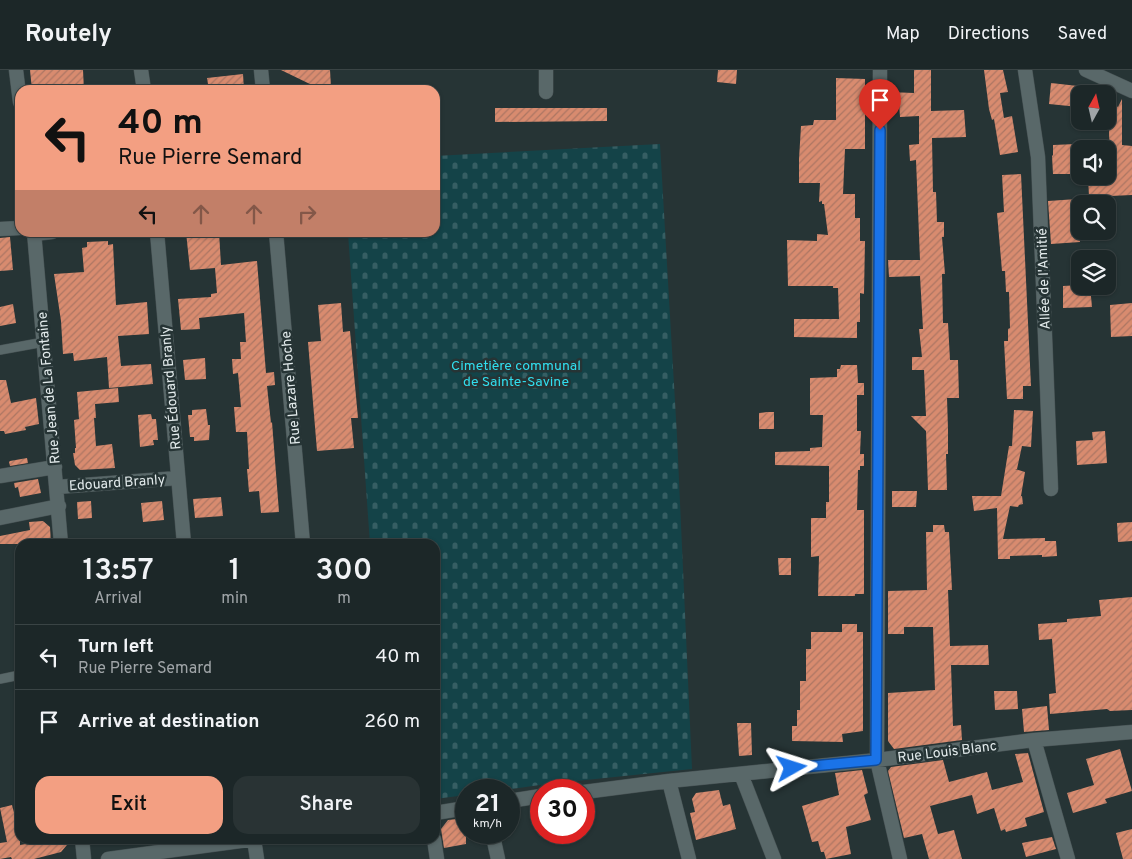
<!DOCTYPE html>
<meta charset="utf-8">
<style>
:root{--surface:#1c2728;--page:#293334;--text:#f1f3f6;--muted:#a0a5a8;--line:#3a4445;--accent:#f39f82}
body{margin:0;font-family:Overpass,sans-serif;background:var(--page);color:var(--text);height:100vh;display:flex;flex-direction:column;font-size:19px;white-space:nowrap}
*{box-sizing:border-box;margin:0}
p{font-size:16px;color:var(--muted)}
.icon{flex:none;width:28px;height:28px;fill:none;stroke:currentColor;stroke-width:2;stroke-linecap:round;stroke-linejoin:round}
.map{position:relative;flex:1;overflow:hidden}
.details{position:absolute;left:15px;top:469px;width:425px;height:305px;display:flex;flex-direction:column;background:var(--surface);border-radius:15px;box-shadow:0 1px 4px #0004,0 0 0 1px var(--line)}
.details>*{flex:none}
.hud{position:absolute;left:15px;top:15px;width:425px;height:152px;border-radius:15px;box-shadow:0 1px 4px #0004,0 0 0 1px var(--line);background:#f39f82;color:#111;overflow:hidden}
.needle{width:32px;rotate:8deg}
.controls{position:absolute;left:1071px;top:15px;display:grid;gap:10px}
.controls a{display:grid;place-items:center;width:45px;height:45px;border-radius:10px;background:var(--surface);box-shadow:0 1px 4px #0004,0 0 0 1px var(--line);font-size:25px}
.speed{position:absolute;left:455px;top:709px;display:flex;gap:10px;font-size:25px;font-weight:700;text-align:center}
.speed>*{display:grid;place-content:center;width:65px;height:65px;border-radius:50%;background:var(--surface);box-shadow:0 1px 4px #0004,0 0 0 1px var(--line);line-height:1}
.speed small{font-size:12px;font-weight:400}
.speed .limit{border:8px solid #d22;background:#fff;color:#111}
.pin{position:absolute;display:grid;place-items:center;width:42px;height:42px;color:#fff;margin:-51px -21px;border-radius:50% 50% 50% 0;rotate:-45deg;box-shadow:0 0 5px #0007}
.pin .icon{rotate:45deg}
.me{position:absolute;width:55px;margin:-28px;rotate:84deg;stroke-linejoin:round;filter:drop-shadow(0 0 4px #0008)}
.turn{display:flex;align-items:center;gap:18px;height:105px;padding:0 20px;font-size:22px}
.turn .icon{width:65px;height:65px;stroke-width:2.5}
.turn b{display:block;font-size:35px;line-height:42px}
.lanes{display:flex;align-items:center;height:48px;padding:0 20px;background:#0003;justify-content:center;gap:25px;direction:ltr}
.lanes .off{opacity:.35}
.eta{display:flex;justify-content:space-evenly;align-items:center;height:85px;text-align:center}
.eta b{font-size:30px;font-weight:600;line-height:35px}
.button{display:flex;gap:10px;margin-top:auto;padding:10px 20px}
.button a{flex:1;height:58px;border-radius:15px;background:var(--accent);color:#111;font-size:20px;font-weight:600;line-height:58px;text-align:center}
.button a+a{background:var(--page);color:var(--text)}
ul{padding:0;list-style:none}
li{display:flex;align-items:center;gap:15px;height:65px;padding:0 20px;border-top:1px solid var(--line)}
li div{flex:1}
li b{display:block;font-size:19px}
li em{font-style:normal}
header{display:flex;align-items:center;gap:30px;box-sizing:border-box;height:70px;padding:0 25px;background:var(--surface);border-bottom:1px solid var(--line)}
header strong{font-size:24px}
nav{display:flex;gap:28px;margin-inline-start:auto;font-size:18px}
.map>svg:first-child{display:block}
.cemetery{fill:url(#cemetery-stones)}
.building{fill:url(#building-hatch)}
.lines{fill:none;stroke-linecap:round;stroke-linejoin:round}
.service-casing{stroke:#465153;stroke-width:10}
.minor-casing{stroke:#465153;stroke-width:15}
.tertiary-casing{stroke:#465153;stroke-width:15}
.service{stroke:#596869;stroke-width:9}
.minor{stroke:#596869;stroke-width:14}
.tertiary{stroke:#596869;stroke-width:14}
.route-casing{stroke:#114b97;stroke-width:12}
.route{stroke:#1a73e8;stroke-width:9}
.labels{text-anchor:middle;stroke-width:5;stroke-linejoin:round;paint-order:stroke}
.street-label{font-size:14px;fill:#e2eaeb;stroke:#263435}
.park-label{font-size:14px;fill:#31dfef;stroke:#263435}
</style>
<header>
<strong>Routely</strong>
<nav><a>Map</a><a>Directions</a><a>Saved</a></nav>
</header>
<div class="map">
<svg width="1132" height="789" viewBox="0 0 1132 789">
<defs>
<pattern id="cemetery-stones" width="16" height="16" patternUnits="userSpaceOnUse" patternTransform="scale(1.25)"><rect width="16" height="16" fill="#144348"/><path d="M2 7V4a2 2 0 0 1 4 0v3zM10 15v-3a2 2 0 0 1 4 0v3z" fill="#365e63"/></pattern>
<pattern id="building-hatch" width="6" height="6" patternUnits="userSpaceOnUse" patternTransform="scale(1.25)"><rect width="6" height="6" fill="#d88b6f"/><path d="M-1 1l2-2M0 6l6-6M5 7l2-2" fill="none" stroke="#ac7663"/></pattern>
</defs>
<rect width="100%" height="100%" fill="#263435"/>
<path class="cemetery" d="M660 74 677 366 692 699 547 714 504 720H466V725L435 729V474H370L348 163 435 162V86Z"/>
<path class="building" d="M30 0H83L84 20H32Z
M281 0H330L331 17 315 19 314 16Z
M718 0H737L736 14 717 12Z
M914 0H931V41L964 40 966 67 932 68 933 122H936L937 152H944V167H942L945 204H942L943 253H948L950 290H958L959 328H947L948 359V384H946L947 420H928L926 361 911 346H926L924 300H912V287H922L919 259H923L920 206 889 207 888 190H920L916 90 910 91 909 75 919 74V46L900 47 899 33H889V22L914 23Z
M984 0H1003L1008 22 1000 23 1004 48 1012 46 1018 82 1000 85 994 49 992 50 989 39Z
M243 4 244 20H209L207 8Z
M836 8 865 9V21H871V34H865V79H845L843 124H855V148H860V171H865L864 224 860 223V252H857V268L794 267V249H839L838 218H833V216H788L787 170 817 171V164L828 165 824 134H822V131L819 132 820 113H799V89L801 56 813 55 814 50H836Z
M1051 13 1078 16 1079 37 1049 34Z
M1122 29V75L1132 76V125L1089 127 1088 106H1108V103H1110L1109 60 1112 53 1108 50V31L1118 37Z
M495 38H607V51L495 52Z
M1076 74 1078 104H1053L1052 86 1053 85V75Z
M1021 104 1031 316H1023V329H1007L1004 271H1008V259L1010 258 1009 222H1006L1005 201H1002L997 143 1004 142 1002 105Z
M1077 129 1080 172 1051 174 1048 131Z
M186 162H219L221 195 257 191 266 303 274 302 275 315 267 316 271 353 272 352 279 442 261 443 259 421 249 422 247 399H249L247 362H236L234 337H241L238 303 233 304 232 289H241L240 272H246L244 243 199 248 200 259 181 260 178 229 211 227V224L217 223 215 198 190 200Z
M10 167 13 200 0 201V168Z
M108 171V175L113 174 116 235 147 232 149 264 118 266 121 296 151 294 153 314 109 318 107 287 74 291 73 283 63 284 61 251 54 204 84 202 82 178 87 177V172Z
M1080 215 1090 216 1092 237 1063 238V216Z
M341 233 343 262 350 261 352 283 358 348H351L354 378 317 381 308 272 321 271 318 235Z
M1132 233V266L1111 267 1110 235Z
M13 234 16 253 0 256V237Z
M205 288 206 309 185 310 183 290Z
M841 295H857L858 313H864V325H857V361H861L860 384H864V396H860V400H858L857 440H864V524H855V526H818L819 486 811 487V448H826V432H829V396L775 395V382L810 381V378L822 377 823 345H810V308L837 307V299H840Z
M0 310H6L11 333 36 328 39 354 25 357 26 360 5 364 4 361H0Z
M118 318 119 332 95 334 96 348H94L96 376 112 374 115 398 80 400 75 395 73 383H75V378H76L74 350 79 349 77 322Z
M206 339 208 355H210L209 370 194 371V367H190L188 345H192V340Z
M1014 340 1033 341 1031 377 1022 376 1017 399H1015L1025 402 1021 426H1022L1023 434 1019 435 1018 437 1010 436 1003 469 1045 468V471H1056L1057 486 1042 487V485L1010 486V489H998L997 438 974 441 972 426H1001L1009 376H1012Z
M767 342H774V359H759V343Z
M151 344 152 349H156L158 370H153L154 375 140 377 138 345Z
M1105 361 1107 393 1077 395 1076 371 1093 370 1092 362Z
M27 388 28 393 10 396 9 392 10 391Z
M38 409 41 423 20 427 18 417 15 418 14 413Z
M892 421H917L916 437H892Z
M221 427 223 446 195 448 193 429Z
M91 431 92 448 78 449 77 432Z
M162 431 164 450 143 452 141 433Z
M43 451 50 457 51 474H0V466L30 460 29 452Z
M1132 452V471L1118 472 1117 453Z
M933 455H944L945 462H949L952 520H948L950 576 988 575 989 595H951L953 656 961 655 962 670 894 679 888 671V623L935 620 933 557H904V564H888V521L927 520 926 462H933Z
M778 488H791V505H779Z
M1132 527V640L1110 641 1107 639 1050 644 1049 624 1056 623 1052 569 1039 570 1038 554 1067 552V549L1101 546 1099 530Z
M842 554H857V562H863V661L842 664 843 672 792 671V656H797V640H800V611H806V579H811V562H842Z
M994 621H1017L1018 639 995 640Z
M1047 636 1049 660 1024 662 1022 639Z
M737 653H751L752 685 739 686Z
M1120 679 1132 721 1105 729 1107 733 1073 743 1067 723 1094 715 1086 689Z
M1028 683 1044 742 1025 748 1027 756 1006 762 1005 759 1001 761 994 738 977 744 972 725 930 736 938 764 954 760 962 789H929L922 764 904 768 888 701 891 697 943 690 949 712 987 702 992 720 1023 712 1015 684Z
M862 700 868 723 864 725 871 750 846 757 851 784 826 789 824 782H821L818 771 812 772 802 736 839 725 835 703Z
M719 720 723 736 730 734 736 759 696 770 690 743 695 742 692 729 696 723Z
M12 735 17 754 20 753V775L55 769H72L61 782 34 789H12L11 787 0 789V773L7 772 0 738Z
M466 748V774L444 778 441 759 448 750Z
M1132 759V789H1123L1116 763Z
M1052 767 1056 779 1026 787 1022 773Z"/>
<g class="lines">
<defs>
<path id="service" d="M0 280 44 272
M0 609 20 605"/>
<path id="minor" d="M16 0 20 32
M141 0 144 20
M261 0 263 20
M546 0V22
M880 0 877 690 900 789
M1025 0 1038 87 1051 419
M0 159 20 158
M34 162 61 474
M157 162 184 474
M276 162 303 474
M34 164 52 162
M0 406 55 397
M57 417 178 408
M0 448 59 436
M1034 670 1068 789
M741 704 774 789
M669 711 689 789
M584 722 669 711 877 690 1034 670 1132 662
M509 731 541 726
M435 743 466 738
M492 762 498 789
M82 769 84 789
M254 769 257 789
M434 769 437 789
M108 789 255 769"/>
<path id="tertiary" d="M1086 0 1132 21"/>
</defs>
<use href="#service" class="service-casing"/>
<use href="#minor" class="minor-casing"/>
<use href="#tertiary" class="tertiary-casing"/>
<use href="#service" class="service"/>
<use href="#minor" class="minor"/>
<use href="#tertiary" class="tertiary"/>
</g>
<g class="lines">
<defs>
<path id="route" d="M792 698 876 690 880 60"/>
</defs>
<use href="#route" class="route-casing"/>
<use href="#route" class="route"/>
</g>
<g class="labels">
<g class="street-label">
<text transform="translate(1043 209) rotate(-92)" y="5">Allée de l'Amitié</text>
<text transform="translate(48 318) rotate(-95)" y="5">Rue Jean de La Fontaine</text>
<text transform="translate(170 318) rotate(-95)" y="5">Rue Édouard Branly</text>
<text transform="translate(290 318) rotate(-95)" y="5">Rue Lazare Hoche</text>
<text transform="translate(117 412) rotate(-4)" y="5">Edouard Branly</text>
<text transform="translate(947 681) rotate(-7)" y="5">Rue Louis Blanc</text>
</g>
<g class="park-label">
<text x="516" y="300">Cimetière communal<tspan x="516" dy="16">de Sainte-Savine</tspan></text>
</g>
</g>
</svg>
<div class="controls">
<a><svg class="needle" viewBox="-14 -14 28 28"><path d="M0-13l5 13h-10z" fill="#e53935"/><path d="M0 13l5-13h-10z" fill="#a0a5a8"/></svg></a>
<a><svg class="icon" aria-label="sound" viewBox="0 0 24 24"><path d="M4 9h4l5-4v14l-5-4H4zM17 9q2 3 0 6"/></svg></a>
<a><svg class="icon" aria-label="search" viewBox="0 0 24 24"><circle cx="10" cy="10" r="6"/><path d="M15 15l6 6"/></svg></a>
<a><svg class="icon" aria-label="layers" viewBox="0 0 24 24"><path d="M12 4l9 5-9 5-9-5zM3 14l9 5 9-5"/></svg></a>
</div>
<div class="speed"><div>21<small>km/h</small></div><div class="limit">30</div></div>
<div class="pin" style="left:880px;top:60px;background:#d93025"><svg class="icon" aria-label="arrive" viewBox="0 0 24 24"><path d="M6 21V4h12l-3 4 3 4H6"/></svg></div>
<svg class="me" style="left:792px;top:698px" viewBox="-20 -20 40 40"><path d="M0-17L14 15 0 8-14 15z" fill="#1a73e8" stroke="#fff" stroke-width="4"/></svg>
<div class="hud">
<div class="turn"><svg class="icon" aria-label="left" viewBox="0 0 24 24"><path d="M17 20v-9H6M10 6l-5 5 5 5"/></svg><div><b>40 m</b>Rue Pierre Semard</div></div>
<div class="lanes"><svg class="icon" aria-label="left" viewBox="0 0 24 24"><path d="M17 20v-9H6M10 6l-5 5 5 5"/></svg><svg class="icon off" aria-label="ahead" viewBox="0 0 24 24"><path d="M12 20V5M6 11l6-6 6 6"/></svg><svg class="icon off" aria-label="ahead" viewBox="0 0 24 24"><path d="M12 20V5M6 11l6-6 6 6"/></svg><svg class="icon off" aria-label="right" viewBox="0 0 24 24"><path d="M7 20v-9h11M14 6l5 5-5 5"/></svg></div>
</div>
<section class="details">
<div class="eta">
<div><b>13:57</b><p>Arrival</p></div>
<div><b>1</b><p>min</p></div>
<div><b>300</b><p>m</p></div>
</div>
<ul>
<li><svg class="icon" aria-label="left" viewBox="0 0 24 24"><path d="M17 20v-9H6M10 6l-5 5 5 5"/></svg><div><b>Turn left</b><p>Rue Pierre Semard</p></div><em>40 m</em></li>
<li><svg class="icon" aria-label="arrive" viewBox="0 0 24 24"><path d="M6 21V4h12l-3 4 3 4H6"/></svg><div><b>Arrive at destination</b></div><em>260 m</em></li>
</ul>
<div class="button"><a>Exit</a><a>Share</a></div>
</section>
</div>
